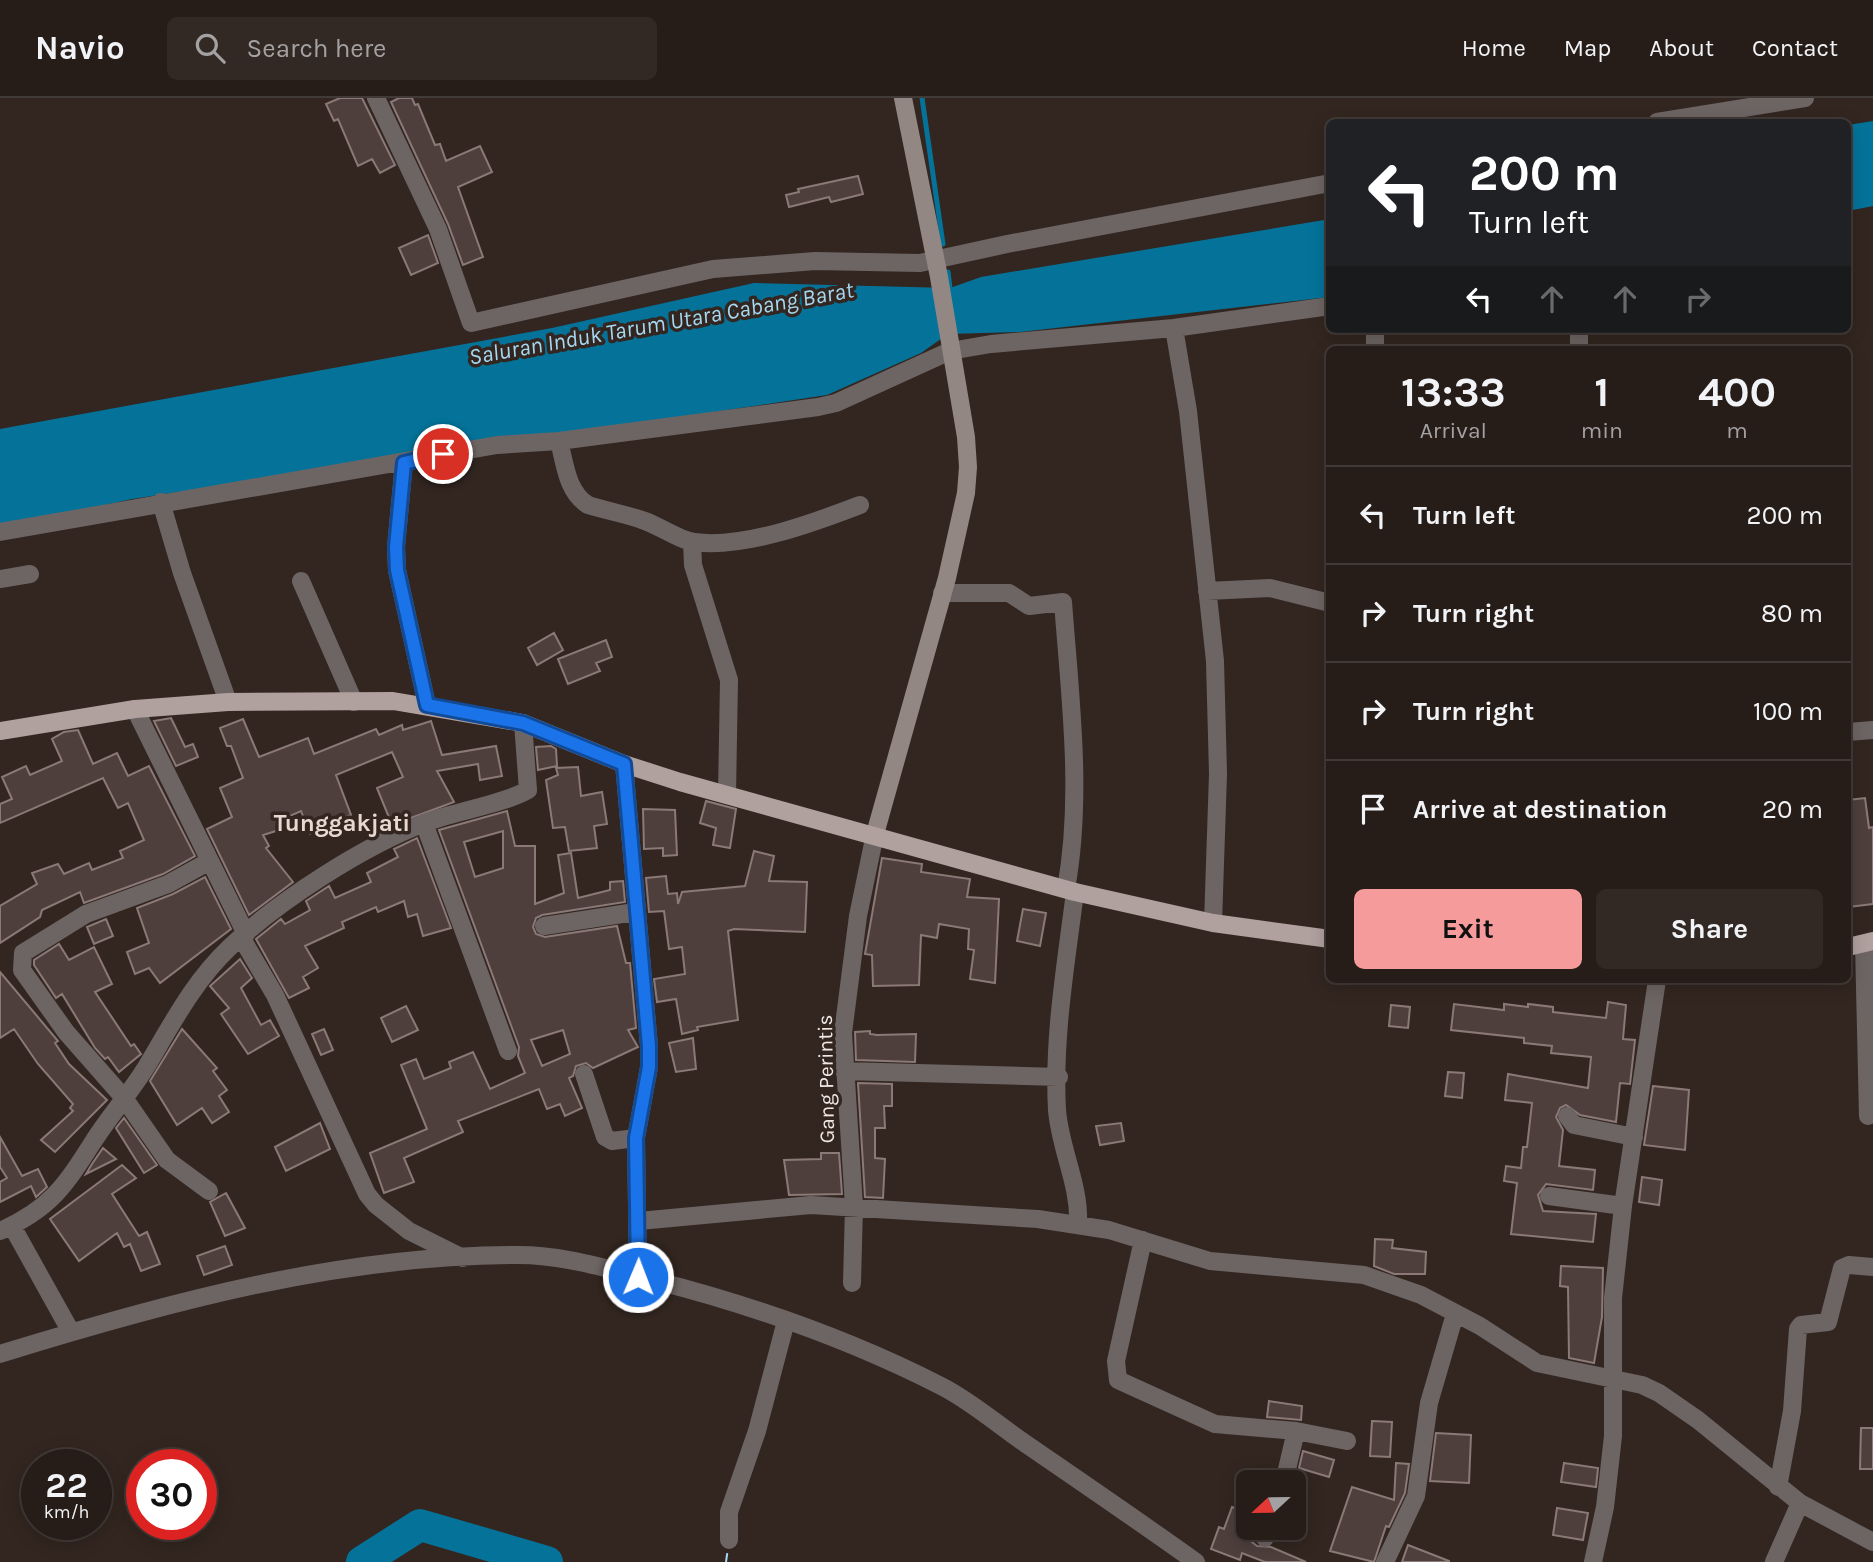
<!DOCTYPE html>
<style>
:root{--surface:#261c18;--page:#322925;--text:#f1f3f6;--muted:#a4a1a2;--line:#423a37;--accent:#f59b9c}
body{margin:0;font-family:Karla,sans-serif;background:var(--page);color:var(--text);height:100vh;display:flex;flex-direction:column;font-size:26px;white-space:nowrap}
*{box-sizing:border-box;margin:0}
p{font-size:23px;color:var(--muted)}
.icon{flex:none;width:38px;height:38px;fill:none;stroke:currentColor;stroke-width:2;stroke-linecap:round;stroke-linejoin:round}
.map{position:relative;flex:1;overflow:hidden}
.details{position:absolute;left:1326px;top:248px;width:525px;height:637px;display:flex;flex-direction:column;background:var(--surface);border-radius:10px;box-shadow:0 4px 18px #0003,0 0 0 2px var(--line)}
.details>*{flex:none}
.top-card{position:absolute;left:1326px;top:21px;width:525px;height:214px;border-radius:10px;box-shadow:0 4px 18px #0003,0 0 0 2px var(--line);background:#202124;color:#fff;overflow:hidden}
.needle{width:46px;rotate:248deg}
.controls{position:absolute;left:1236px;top:1372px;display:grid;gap:14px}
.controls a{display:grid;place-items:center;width:70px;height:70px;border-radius:10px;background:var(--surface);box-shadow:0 4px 18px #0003,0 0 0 2px var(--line);font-size:35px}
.speed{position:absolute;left:21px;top:1351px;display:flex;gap:14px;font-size:35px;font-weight:700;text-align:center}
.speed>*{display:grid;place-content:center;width:91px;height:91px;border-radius:50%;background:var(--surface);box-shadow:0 4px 18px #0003,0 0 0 2px var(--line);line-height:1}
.speed small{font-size:18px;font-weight:400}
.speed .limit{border:10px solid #d22;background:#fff;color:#111}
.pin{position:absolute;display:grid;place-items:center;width:60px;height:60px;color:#fff;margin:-30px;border:4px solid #fff;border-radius:50%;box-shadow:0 2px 7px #0007}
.me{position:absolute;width:77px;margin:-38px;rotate:1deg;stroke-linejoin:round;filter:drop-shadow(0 0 5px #0008)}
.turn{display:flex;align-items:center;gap:24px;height:147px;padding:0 28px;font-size:32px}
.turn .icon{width:91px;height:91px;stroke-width:2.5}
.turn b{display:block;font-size:49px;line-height:60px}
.lanes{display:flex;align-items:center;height:66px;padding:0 28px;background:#0003;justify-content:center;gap:35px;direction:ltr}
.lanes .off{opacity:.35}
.eta{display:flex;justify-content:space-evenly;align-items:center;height:119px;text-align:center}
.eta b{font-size:42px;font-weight:700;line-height:49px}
.button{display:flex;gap:14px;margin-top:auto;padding:14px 28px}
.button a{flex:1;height:80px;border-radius:10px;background:var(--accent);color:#111;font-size:28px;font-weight:700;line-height:80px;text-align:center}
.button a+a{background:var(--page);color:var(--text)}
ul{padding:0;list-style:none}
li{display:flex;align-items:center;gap:21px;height:98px;padding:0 28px;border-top:2px solid var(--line)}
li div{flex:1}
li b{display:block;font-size:26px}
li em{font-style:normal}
header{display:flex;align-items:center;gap:42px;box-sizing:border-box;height:98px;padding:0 35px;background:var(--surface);border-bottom:2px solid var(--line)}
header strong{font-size:33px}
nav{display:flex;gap:38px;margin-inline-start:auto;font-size:24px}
.search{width:490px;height:63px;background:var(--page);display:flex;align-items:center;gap:18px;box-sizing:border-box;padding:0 24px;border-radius:10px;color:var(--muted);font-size:26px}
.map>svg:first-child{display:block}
.water{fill:#057399}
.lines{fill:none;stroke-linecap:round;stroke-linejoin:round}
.stream{stroke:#057399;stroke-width:5}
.river{stroke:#057399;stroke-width:32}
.ferry{stroke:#a5d8f1;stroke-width:2;stroke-dasharray:9 7;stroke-linecap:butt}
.building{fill:#4e3f3c;stroke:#8a7976;stroke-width:2;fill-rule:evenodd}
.street{stroke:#6d6564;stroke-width:18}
.secondary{stroke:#938784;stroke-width:18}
.primary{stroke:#b0a09e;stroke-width:18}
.route-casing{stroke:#114b97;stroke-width:18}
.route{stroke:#1a73e8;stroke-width:12}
.labels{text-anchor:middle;stroke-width:7;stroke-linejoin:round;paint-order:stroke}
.street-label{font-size:21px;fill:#f1e8e4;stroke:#332620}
.water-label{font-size:23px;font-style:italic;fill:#a5d8f1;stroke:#332620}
.quarter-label{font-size:24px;font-weight:bold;fill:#e9d8d0;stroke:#332620}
</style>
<header>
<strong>Navio</strong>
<div class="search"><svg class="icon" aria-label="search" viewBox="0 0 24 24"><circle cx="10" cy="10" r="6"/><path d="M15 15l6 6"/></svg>Search here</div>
<nav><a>Home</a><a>Map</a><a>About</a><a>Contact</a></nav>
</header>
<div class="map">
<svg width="1873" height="1464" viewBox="0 0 1873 1464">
<rect width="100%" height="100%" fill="#332620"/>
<path class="water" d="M1873 23V108L1848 113V27Z
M1330 121V199L1020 234 948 236 921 255 827 297 132 401 0 430V331L552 230 754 185 950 190 981 179Z"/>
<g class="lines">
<path class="stream" d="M922 0 943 146
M948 174 950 190"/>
<path class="river" d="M362 1464 420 1427 547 1464"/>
<path class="ferry" d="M726 1464 728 1450"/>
</g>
<path class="building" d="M340 0H362L395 67 380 75 372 61 358 68 338 21 334 23 326 6Z
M399 0H412L415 7 418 6 435 47 440 46 446 63 480 48 492 74 458 89 483 159 463 167 448 126 391 4Z
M858 78 863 96 831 104 829 99 789 109 786 97 799 94 798 91Z
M428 137 438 165 411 177 399 150Z
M554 535 563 552 537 567 528 550Z
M606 542 612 559 596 565 600 573 568 586 558 561Z
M171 620 185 649 193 646 198 659 176 668 154 623Z
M243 621 259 659 308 640 314 656 376 631 379 637 402 627 403 632 431 623 442 657 496 648 502 678 480 682 478 666 437 673 454 704 392 727 377 690 403 679 392 654 336 677 351 717 310 736 301 713 276 724 279 732 263 737 269 748 266 750 293 784 249 817 207 731 232 719 220 690 243 680 231 648H227L220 630Z
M78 632 93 666 117 655 128 678 149 668 195 758 163 776 84 805 80 794 42 812 40 819 0 845V808L37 786 32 775 58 766 64 776 89 765 92 772 123 760 120 753 144 742 128 705 118 710 103 680 0 725V706L12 701 2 679 26 668 30 677 62 663 52 641 64 634Z
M551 648 556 651 557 668 538 672 536 649Z
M578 669 581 698 602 694 607 726 594 728 597 750 569 753 565 729 553 730 546 682 558 677 556 670Z
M1865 700 1869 730 1873 729V806L1848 809V702Z
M706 703 736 711 730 750 713 747 716 730 700 725Z
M643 711 675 712 677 757 663 758V750L644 751Z
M507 713 515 748H535V806L564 795 558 757 571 755 578 800 610 792V784L623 783 625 804 542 817 536 820 533 829 536 836 545 839 617 828 626 865H630L636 930 628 932 638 949 593 970 586 965 576 968 573 978 569 980 582 1010 565 1018 560 1006 547 1011 539 991 458 1023 463 1034 404 1060 414 1084 384 1095 370 1055 427 1031 401 967 416 961 424 981 451 970 449 964 473 954 490 991 525 975 518 958 519 949 439 732ZM503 733V770L475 779 464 744ZM563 932 570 956 542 968 531 942Z
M417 740 451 830 423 838 417 816 408 819 404 803 378 814 376 809 342 824 344 830 305 848 318 870 303 879 309 890 289 900 256 841 281 821 285 826 310 812 306 803 329 788 335 800 371 784 367 775 398 759 394 751Z
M754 753 774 758 769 783 807 784 805 834 734 831 728 833 738 922 697 929 698 932 682 936 676 901 657 904 654 881 685 876 682 849 669 851 664 813 649 814 646 780 666 778 668 796 677 795 678 806 682 794 745 788Z
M882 760 922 766 921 774 970 781 967 799 999 801 995 885 970 881 974 852 968 851 969 831 939 826 937 840 921 837 919 887 873 888 872 857 865 856Z
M205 779 231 831 160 885 149 870 135 876 127 854 149 845 137 810 173 796Z
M1023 811 1046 815 1040 848 1017 843Z
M106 821 113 838 94 846 87 829Z
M59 846 69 862 94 849 112 886 95 894 131 948 134 946 141 956 119 974 108 959 105 961 95 950 62 896 56 900 34 867V862Z
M240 861 252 880 241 890 261 927 270 922 279 938 248 956 221 916 229 910 210 888Z
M0 874 58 943 55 945 69 966 107 1002 55 1054 41 1042 73 1013 70 1010 73 1006 38 966 14 931 0 940Z
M1608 904 1626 907 1623 941 1635 942 1630 986 1620 985 1616 1024 1580 1017 1566 1007 1560 1010 1556 1019 1563 1032 1559 1068 1595 1072 1593 1092 1546 1086 1538 1097 1543 1113 1596 1116 1593 1144 1511 1136 1517 1085 1504 1083 1506 1068 1521 1070 1523 1049H1527L1532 1005 1505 1002 1508 976 1588 990 1591 959 1551 955 1552 948 1524 945V940L1451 932 1454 906 1504 912V906L1528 909V906L1553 909V914L1606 920Z
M1391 907 1410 909 1408 930 1389 928Z
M406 908 418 932 392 944 381 920Z
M182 931 217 970 213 973 227 992 219 998 229 1014 212 1025 202 1010 177 1027 150 983Z
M324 931 333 952 321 957 312 936Z
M870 933V936L877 937 916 936 915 964 856 962 855 934Z
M693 940 696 971 676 974 669 945Z
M1448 974 1464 975 1462 1000 1445 998Z
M858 985 892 986V1008H884L885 1030H875V1060L885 1061 883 1100 865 1099Z
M1653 988 1689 992 1685 1052 1644 1047Z
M124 1020 157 1067 144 1075 116 1030Z
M320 1025 330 1051 286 1073 275 1049Z
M1121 1025 1124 1043 1100 1047 1096 1028Z
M0 1039 22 1078 38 1071 47 1089 36 1099 31 1088 0 1104V1084L7 1080 0 1069Z
M103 1050 116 1061 86 1076 92 1066Z
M821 1055H839L842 1096 789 1097 784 1062 821 1061Z
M122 1067 136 1080 112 1096 139 1138 147 1134 160 1166 141 1173 130 1146 124 1149 117 1135 79 1163 50 1121Z
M1642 1079 1662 1082 1659 1107 1639 1104Z
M226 1095 245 1130 225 1138 210 1104Z
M1375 1141 1393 1142 1392 1150 1426 1154 1425 1176H1394L1374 1168Z
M225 1148 232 1167 204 1177 197 1158Z
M1561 1168 1603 1170 1602 1219 1594 1265 1569 1260 1568 1189 1560 1188Z
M1269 1303 1302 1308 1301 1322 1267 1319Z
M1372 1323 1392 1324 1390 1359 1370 1358Z
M1861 1330H1873V1371H1860Z
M1436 1335 1471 1337 1469 1385 1430 1383Z
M1303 1353 1334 1362 1329 1379 1299 1370Z
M1396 1365 1409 1366 1405 1395 1389 1429 1386 1428 1374 1464 1330 1453 1352 1389 1394 1402Z
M1564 1365 1598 1370 1596 1389 1561 1384Z
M1232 1409 1248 1415 1247 1440 1257 1448 1271 1449 1306 1464H1265L1242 1455 1240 1462 1211 1451 1219 1429 1224 1431Z
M1557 1410 1588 1415 1583 1442 1553 1437Z
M1408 1447 1449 1463V1464H1402Z"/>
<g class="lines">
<path class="street" d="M376 0 438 131 471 225 713 171 815 163 920 165 1007 146 1330 85
M1657 24 1805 0
M1174 230 1188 313 1215 563 1218 676 1213 825
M1579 231V252
M1375 252V231
M559 343C565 366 567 394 588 407 607 413 626 416 645 423 659 428 681 443 694 444 743 451 813 425 860 407
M404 364 396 449 397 472 427 607
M161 404 182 475 228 604
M0 434 497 347 559 343 818 309 836 305 950 253 991 246 1174 230 1330 208
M692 444 693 467 729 582 727 697
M0 481 30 476
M301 483 354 604
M1207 493 1270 490 1330 505
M942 495H1009L1029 508 1063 504C1070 599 1083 697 1066 791
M135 611 246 836
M1848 634 1873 632
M624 666 649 948V969L636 1040 638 1179
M424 725 508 953
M208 764 168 786 86 816 23 855 22 872 66 934 124 1000 167 1062 209 1093
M1075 794C1066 866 1053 939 1057 1012 1060 1051 1080 1087 1078 1126
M544 828 635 814
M241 839 275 897 367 1096 376 1107 409 1133 463 1160
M1864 846 1868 1018
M844 973 1059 979
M584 976 605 1039 612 1043 636 1040
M1567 1018 1574 1027 1634 1039
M1549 1098 1623 1108
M639 1123 811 1107 1038 1121 1109 1132 1210 1163 1364 1177 1421 1197 1480 1228 1537 1265 1642 1287 1659 1295 1698 1322 1800 1405
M12 1128 71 1234
M0 1133C50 1111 65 1088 93 1044 110 1017 132 993 148 966 173 924 194 883 230 849 278 803 365 747 427 724 454 714 506 705 528 692L523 625
M1143 1142 1116 1263 1118 1282 1215 1326 1296 1333 1347 1343
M852 1185 854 1108 843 935 858 818 875 736
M0 1256C168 1204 341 1157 518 1157 566 1157 611 1172 657 1183 754 1208 851 1242 941 1288 971 1303 998 1327 1026 1346 1083 1385 1140 1424 1196 1464
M1284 1384 1296 1333
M1778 1389 1792 1313 1798 1231 1801 1227 1828 1224 1842 1170 1849 1167 1873 1169
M1265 1440 1268 1430
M729 1442V1414L757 1333 786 1223
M1385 1464 1416 1398 1429 1305 1455 1216
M1593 1464 1605 1409 1613 1338V1200L1623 1108 1657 882
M1774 1464 1800 1405 1873 1444"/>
<path class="secondary" d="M875 736 947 480 966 395 968 369 966 339 939 179 903 0"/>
<path class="primary" d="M0 633 135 611 228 604 393 603 523 625 624 666 680 684 1075 794 1213 825 1330 841
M1848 849 1873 843"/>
</g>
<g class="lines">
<defs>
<path id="route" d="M443 356 404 365 396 449 397 472 427 607 523 625 624 666 649 948V969L636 1040 638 1179"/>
</defs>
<use href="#route" class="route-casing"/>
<use href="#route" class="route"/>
</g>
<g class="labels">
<g class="street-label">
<text transform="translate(826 981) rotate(-91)" y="7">Gang Perintis</text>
</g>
<g class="water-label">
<text transform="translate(661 225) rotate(-10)" y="8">Saluran Induk Tarum Utara Cabang Barat</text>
</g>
<g class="quarter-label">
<text x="342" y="733">Tunggakjati</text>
</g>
</g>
</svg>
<div class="controls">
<a><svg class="needle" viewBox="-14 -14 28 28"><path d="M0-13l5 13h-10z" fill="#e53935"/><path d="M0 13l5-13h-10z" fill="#a4a1a2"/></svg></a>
</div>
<div class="speed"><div>22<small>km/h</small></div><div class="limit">30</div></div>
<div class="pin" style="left:443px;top:356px;background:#d93025"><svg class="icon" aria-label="arrive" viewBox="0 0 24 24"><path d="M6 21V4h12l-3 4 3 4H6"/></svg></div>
<svg class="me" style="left:638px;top:1179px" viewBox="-20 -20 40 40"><circle r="17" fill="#1a73e8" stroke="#fff" stroke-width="3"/><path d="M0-11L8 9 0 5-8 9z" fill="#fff"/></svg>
<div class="top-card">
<div class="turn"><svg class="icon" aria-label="left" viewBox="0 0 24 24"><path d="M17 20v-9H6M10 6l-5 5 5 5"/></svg><div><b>200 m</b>Turn left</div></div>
<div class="lanes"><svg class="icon" aria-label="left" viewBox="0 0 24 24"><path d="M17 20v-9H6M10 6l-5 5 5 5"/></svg><svg class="icon off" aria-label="ahead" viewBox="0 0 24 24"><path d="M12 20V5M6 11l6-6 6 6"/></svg><svg class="icon off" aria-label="ahead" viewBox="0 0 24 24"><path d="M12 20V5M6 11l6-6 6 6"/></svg><svg class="icon off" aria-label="right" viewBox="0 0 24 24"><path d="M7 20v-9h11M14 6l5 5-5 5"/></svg></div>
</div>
<section class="details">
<div class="eta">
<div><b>13:33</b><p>Arrival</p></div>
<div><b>1</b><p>min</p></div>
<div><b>400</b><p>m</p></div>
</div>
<ul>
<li><svg class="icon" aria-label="left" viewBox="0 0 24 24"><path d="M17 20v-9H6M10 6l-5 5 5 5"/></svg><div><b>Turn left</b></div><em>200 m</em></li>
<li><svg class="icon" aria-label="right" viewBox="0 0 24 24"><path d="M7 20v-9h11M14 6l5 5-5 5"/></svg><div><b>Turn right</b></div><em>80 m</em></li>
<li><svg class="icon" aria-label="right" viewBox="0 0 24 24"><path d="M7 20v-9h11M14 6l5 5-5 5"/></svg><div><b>Turn right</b></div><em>100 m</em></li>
<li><svg class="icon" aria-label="arrive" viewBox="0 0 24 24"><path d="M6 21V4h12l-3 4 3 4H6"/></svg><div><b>Arrive at destination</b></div><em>20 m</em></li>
</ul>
<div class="button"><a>Exit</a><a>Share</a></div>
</section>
</div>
